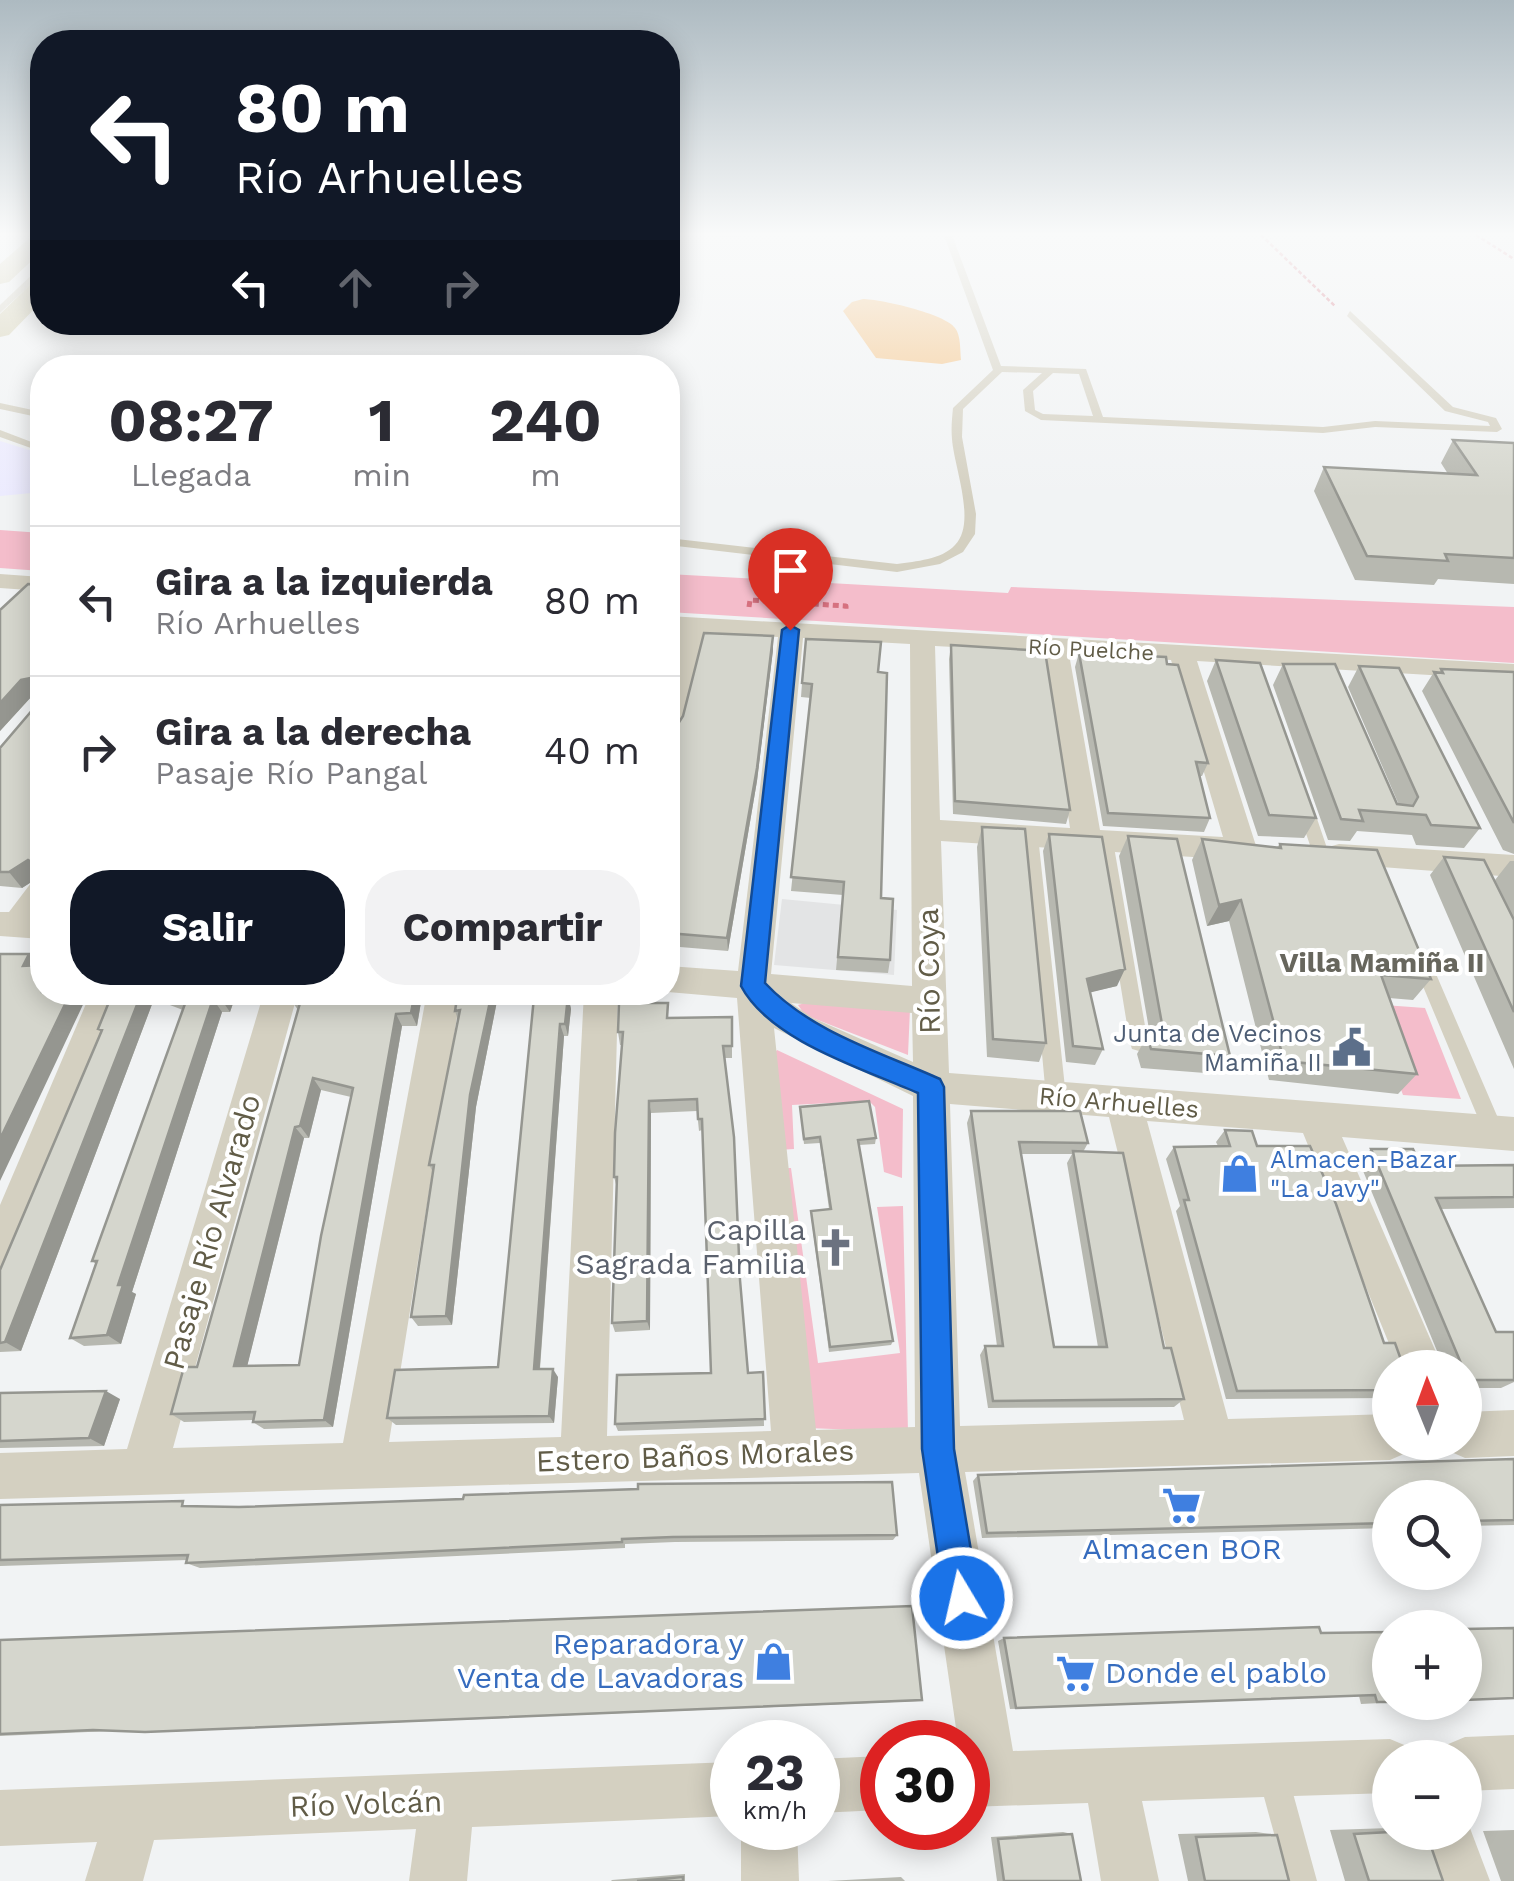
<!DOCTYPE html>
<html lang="es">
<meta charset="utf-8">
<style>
:root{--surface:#fff;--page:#f2f2f3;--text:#2b2b33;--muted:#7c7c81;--line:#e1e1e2;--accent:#111827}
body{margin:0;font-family:"Work Sans",sans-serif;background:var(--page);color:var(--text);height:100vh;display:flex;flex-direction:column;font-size:38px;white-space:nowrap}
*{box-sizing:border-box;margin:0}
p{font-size:32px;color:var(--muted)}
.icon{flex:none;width:55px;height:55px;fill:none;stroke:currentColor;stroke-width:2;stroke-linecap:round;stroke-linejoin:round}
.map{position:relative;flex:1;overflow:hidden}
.drawer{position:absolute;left:30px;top:355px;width:650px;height:650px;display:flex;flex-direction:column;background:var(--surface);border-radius:40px;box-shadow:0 5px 25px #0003}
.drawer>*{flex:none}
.banner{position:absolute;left:30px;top:30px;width:650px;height:305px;border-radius:40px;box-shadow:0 5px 25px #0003;background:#111827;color:#fff;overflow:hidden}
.needle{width:65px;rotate:359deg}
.controls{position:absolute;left:1372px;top:1350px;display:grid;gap:20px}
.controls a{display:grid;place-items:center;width:110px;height:110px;border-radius:50%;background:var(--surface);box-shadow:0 5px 25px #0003;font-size:50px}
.speed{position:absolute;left:710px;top:1720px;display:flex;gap:20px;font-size:50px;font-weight:700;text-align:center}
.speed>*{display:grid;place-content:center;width:130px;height:130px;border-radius:50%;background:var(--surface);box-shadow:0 5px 25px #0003;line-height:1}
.speed small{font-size:25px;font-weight:400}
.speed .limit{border:15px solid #d22;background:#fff;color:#111}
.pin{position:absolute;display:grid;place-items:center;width:85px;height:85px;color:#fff;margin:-102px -42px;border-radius:50% 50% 50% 0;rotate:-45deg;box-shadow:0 0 10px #0007}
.pin .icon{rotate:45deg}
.me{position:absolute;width:110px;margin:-55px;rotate:351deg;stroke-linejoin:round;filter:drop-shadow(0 0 8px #0008)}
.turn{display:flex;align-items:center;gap:35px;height:210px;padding:0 40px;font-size:45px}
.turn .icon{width:130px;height:130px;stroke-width:2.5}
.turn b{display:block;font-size:70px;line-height:85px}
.lanes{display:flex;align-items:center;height:95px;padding:0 40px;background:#0003;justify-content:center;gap:50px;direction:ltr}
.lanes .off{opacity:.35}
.eta{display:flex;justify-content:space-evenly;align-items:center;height:170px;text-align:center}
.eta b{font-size:60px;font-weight:700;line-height:70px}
.primary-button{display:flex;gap:20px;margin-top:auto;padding:20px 40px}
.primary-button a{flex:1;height:115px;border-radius:40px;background:var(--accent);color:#fff;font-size:40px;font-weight:700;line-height:115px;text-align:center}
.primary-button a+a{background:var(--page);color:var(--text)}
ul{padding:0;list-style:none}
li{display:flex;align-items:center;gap:30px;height:150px;padding:0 40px;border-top:2px solid var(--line)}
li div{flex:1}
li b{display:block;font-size:38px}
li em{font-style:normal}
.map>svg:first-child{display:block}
.commercial{fill:#ecebfe}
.education{fill:#e3e4e5}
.green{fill:#f4bdcb}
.water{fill:#f5c486}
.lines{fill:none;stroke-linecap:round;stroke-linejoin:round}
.path-far1{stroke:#d6717f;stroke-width:2.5;stroke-dasharray:4 2.5;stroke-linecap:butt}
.path{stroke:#d6717f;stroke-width:5;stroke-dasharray:6 4;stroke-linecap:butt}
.service{fill:#d4d0c1;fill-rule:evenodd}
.minor{fill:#d4d0c1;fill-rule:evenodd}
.primary{fill:#d2cdae;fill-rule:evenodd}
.wall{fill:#b7b8b0;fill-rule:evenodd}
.shaded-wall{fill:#959690}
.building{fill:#d5d6cd;stroke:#959690;stroke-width:2.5;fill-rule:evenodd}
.route{fill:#1a73e8;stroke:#114b97;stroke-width:2.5}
.labels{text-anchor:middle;stroke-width:8;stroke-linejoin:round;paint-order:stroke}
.far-street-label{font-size:22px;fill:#615c47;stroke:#fff}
.service-label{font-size:25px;fill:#4e5e75;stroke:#fff;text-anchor:end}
.street-label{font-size:25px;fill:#615c47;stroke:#fff}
.shop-label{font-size:25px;fill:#366cbe;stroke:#fff;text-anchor:start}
.neighbourhood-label{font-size:28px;font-weight:bold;fill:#67665d;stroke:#fff}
.near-street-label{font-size:30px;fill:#615c47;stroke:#fff}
.near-worship-label{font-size:30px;fill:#5b616d;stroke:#fff;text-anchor:end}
.near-shop-label{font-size:30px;fill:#366cbe;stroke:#fff}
</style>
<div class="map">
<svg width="1514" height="1881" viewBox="0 0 1514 1881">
<rect width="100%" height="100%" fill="#f1f3f4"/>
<path class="commercial" d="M0 441 42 454V492L0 496Z"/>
<path class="education" d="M782 899 897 910 894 975 774 965Z"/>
<path class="green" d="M0 530 42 533V571L0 568Z
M668 574 1008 593 1011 587 1514 607V663L668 612Z
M805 1003 910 1009 908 1055 805 1015 798 1005Z
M1370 1004 1425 1008 1461 1099 1403 1095Z
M777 1050 903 1109 902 1178 884 1172 875 1107 869 1101 792 1105 794 1149 778 1150 769 1060Z
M780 1168H791L818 1363 900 1353 877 1207 903 1206 908 1432 808 1428Z"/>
<path class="water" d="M863 299C880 299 946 314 955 328 961 335 960 351 961 360L942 364 876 358 843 311 852 302Z"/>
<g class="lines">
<path class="path-far1" d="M1261 235 1336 307
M1476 235 1514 259"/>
<path class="path" d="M749 607 750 600 846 606V610"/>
<path class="service" d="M668 235H742L738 237Z
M944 235H952L1001 366 1086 369 1103 417 1323 427 1375 421 1490 426 1488 422 1445 411 1347 316 1350 311 1453 407 1496 418 1502 429 1497 432 1375 427 1323 433 1041 420 1025 411 1023 390 1042 373 1002 372 963 409 962 437 976 514 975 534 963 552 940 564 897 572 668 545V538L897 564C916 561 941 560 955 545 977 523 954 467 952 439 951 429 952 418 953 408L993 370ZM1053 373 1079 374 1093 416 1043 414 1035 410 1033 391Z
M39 268H42V274L0 313V305Z
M0 403 42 412V418L0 409Z
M0 430 42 446V452L0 437Z
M1304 799 1312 804 1329 854 1327 858H1315L1313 854 1296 804Z
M1030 830 1038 836 1066 1097 1063 1103 1056 1106 1049 1103 1046 1097 1022 836Z
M1105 835 1113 841 1148 1043 1146 1049 1139 1051 1132 1049 1130 1043 1097 841Z
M1421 953 1427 955 1430 960 1504 1132 1501 1138 1494 1141 1487 1138 1484 1132 1412 960 1415 955Z
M1273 1760 1283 1765 1288 1775 1317 1881H1287L1258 1775 1263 1765Z"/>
<path class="minor" d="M0 574 42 577V591L0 588Z
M668 616 1514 664V680L1197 661 1257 849 1253 857 1240 860 941 841 949 1073 1514 1117V1151L1342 1137 1443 1368H1399L1303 1133 1147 1121 1228 1419 1390 1414V1442H1410L1406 1453 1390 1460 965 1472 1013 1751 1390 1739 1409 1747 1414 1758H1390V1793L1142 1801 1159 1881H1101L1088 1803 968 1807V1742H958L919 1473 0 1499V1453L127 1449 264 992H298L173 1448 343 1443 427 992H461L389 1442 561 1437 584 992H618L607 1436 771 1431 737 998 668 992V966L738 971 778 637 704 632 681 728 678 734 668 737V679L680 631 668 630ZM803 638 910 644 912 986 771 974ZM935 646 1043 652 1070 828 940 820ZM1069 654 1171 660 1223 837 1100 830ZM791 1003 912 1013 913 1062 813 1018ZM774 1028 913 1096 915 1427 816 1430ZM950 1104 1109 1117 1184 1420 960 1426Z
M1339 844 1514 855V877L1328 863 1324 855 1328 847Z
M42 879V939L0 936V912H9L31 883Z
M91 992H125L14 1267 0 1273V1205Z
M1514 1410V1456L1465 1458 1449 1451 1445 1442H1465V1412Z
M1514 1735V1789L1465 1791V1758H1441L1446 1745 1465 1737Z
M882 1756V1810L818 1813V1759Z
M732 1762V1816L472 1827 467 1881H409L416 1829 154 1840 143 1881H85L97 1842 0 1846V1790Z
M1465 1815 1490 1881H1432L1416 1832H1465Z
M741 1828H797L799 1881H741Z"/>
<path class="primary" d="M33 235H42V251L9 282 0 284V264Z
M42 280V301L9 335 0 337V314L33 282Z"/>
</g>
<path class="wall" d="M1453 440 1514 443V584L1438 579 1434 585 1355 580 1314 491 1324 467 1448 474 1441 463Z
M42 585V886L36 879 22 888 0 886V748L34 708V696H32L0 731V610Z
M951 645 1070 810 1066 824 953 814 949 659Z
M773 650 757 781 728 951 668 946V799L672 782 668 781V726L678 724Z
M1079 653 1167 664 1208 763 1202 776H1200L1210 818 1204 832 1103 826 1075 667Z
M1216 660 1316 818 1304 838 1258 836 1207 681Z
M1283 664 1399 805 1348 687 1359 666 1480 828 1464 848 1416 845 1412 835 1357 831 1350 841 1328 840 1273 685Z
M1441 669 1514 672V854L1503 850 1422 691 1434 672 1439 673Z
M878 672 881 898 890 960 888 973 836 970 843 895 791 891 811 698 801 697 802 683Z
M982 827 1046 1043 1039 1062 987 1057 977 847Z
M1049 834 1117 986 1090 992 1103 1049 1095 1065 1066 1062 1043 851Z
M1128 836 1230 1056 1218 1074 1141 1068 1137 1054 1147 1036 1150 1035 1119 856Z
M1202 839 1277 847 1280 844 1431 979 1413 1000 1389 998 1417 1074 1398 1094 1269 1080 1229 921 1207 926 1192 860Z
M1444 857 1514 920V1069L1430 875Z
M1510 861H1514V919L1495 880Z
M113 992H237L230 1012H222L132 1292 136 1294 121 1344 84 1346 70 1338 96 1264 92 1261 183 1010 154 999 21 1351 0 1352V1270L101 1032 98 1029Z
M458 992H497L498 996 476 1107 452 1325 418 1326 411 1317 433 1172 429 1165 458 1020 455 1011Z
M422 996 417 1026H402L333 1427 264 1429 253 1422V1420L184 1422 171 1414 197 1367 298 1010 289 997ZM321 1090 351 1097 299 1365 247 1366 304 1138H309Z
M568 996 571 1009 568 1036H564L540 1369 558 1377 554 1423 396 1425 387 1418 498 1367 534 997Z
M732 1017V1058H725L740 1280 748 1373 763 1372 764 1426 618 1431 615 1424 711 1373 702 1130 699 1131 697 1111 651 1113 650 1330 615 1332 612 1323 617 1188 614 1177 622 1045H620L618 1032 669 1018Z
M800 1107 876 1138 875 1144 859 1145 893 1341 891 1345 829 1352 811 1216V1211L829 1209 820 1143 804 1144Z
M971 1111 1088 1143 1083 1152 1184 1399 1174 1407 988 1408 980 1355 985 1346H997L967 1123ZM1021 1154H1072L1067 1163 1098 1347H1054Z
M1225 1130 1257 1146 1390 1368V1398L1226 1399 1176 1211 1180 1206 1166 1159 1174 1147 1218 1146 1216 1142Z
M1371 1149 1421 1166 1514 1165V1208L1440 1209 1496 1332H1514V1382L1501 1388H1465V1368H1444L1359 1161Z
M0 1393 120 1399 104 1446 0 1448Z
M1514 1459V1525L1465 1526V1498H1390V1528L982 1538 973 1481 978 1475Z
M0 1505 195 1506 897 1535 893 1540 675 1542 625 1544V1548L200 1568 186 1563 187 1560 0 1566Z
M1321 1633 1390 1702H1399L1361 1704 1359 1696 1010 1709 998 1641 1004 1638Z
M0 1640 922 1700 918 1701 161 1732 110 1731 0 1736Z
M1390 1828V1832L1443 1881H1345L1330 1830Z
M1514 1830V1881H1501L1483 1831Z
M1063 1832 1072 1834 1081 1881H997L991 1837Z
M1256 1832 1277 1835 1289 1881H1188L1178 1834Z
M685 1874V1881H611L612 1880Z
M901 1877 905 1881H828Z"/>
<path class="shaded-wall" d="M672 631 673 645 668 666V648Z
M773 636V650L757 781 728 951 727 938Z
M30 678 41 694 32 696 0 731V703L21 680Z
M28 860 41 875H33L36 879 22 888 9 872Z
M1241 900 1229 921 1207 926 1219 905Z
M29 954 41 967 23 966Z
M1125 969 1117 986 1080 995 1087 979Z
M71 992H89L0 1181V1139Z
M142 992H149L154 999 21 1351 5 1342Z
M223 992H237L230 1012 221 999Z
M415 992H421L422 996 417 1026 411 1013Z
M492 992H497L498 996 476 1107 452 1325 446 1316 470 1095Z
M568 996 571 1009 568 1036 565 1024Z
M213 999 222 1012 132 1292 136 1294 121 1344 107 1335 118 1285Z
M396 1014 402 1026 333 1427 324 1420Z
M560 1024 564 1036 539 1378 534 1369Z
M313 1078 321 1090 309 1138 300 1126Z
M649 1101 651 1113 650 1330 647 1321Z
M295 1127 304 1138 245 1375 234 1366Z
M553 1369 558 1377 554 1423 549 1416Z
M106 1391 120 1399 104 1446 89 1438Z"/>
<path class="building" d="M1453 440 1514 443V558L1445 554 1448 561 1367 556 1324 467 1477 475Z
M28 584 42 585V876L33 875V863L28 860 9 872H0V748L34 708 35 682 30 678 21 680 0 703V610Z
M668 631H672L668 648Z
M704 633 773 636 757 768 727 938 668 933V799L675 770 668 768V726L678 724 683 716Z
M806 639 881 642 878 672 887 673 881 898 893 899 890 960 838 957 844 882 791 877 812 684 802 683Z
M951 645 1045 651 1070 810 955 801Z
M1079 653 1166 657 1167 664 1178 665 1208 763 1196 762 1210 818 1108 813Z
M1216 660 1260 663 1316 818 1269 815Z
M1283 664H1335L1397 804 1413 806 1418 797 1359 666 1399 668 1480 828 1431 825 1426 815 1359 810 1363 821 1341 819Z
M1441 669 1514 672V823L1434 672 1443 673Z
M982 827 1025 829 1046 1043 993 1039Z
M1049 834 1102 837 1125 969 1087 979 1103 1049 1073 1046Z
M1128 836 1177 839 1230 1056 1151 1049 1147 1036 1157 1034 1162 1024Z
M1202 839 1281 848 1280 844 1377 850 1431 979 1381 975 1417 1074 1284 1061 1241 900 1219 905Z
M1444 857 1484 860 1514 920V1012Z
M0 954H29L23 966 42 965V992H71L0 1139Z
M113 992H142L5 1342 0 1343V1270L102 1030 98 1029Z
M161 992H223L221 999H213L118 1285H123L107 1335 70 1338 97 1261H92L186 1001Z
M290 992H415L411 1013 396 1014 324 1420 253 1422 255 1412 171 1414 184 1367H197L302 996 289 997ZM313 1078 353 1088 321 1236 299 1365 234 1366 295 1127 300 1126Z
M458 992H492L470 1095 446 1316 411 1317 434 1165H429L460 1010 455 1011Z
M568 996 565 1024H560L534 1369H553L549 1416 387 1418 395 1370 498 1367 534 997Z
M619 1003H668L667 1018 732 1017V1046H723L734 1137 740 1280 748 1373 763 1372 765 1419 615 1424 617 1375 711 1373 702 1119H698L697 1099 649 1101 647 1321 612 1323 617 1177H614L615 1133 623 1032H618Z
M869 1101 876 1138 858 1140 893 1341 830 1347 811 1211 831 1209 820 1137 804 1139 800 1107Z
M971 1111H1080L1088 1143 1019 1142 1054 1347H1107L1073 1151 1123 1153 1164 1348H1171L1184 1399 993 1401 985 1346H1003Z
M1225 1130 1252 1131 1257 1146H1310L1336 1204 1384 1343H1395L1404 1368H1390V1390L1237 1391 1184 1200H1189L1174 1147 1230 1146Z
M1371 1149H1413L1421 1166 1514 1165V1197L1436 1198 1496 1332H1514V1380H1469L1465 1368H1463Z
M106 1391 89 1438 0 1441V1393Z
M1514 1459V1520L1465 1521V1498H1390V1523L987 1533 978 1475Z
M892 1482 897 1535 673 1537 622 1539V1542L186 1563 188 1555 0 1560V1505L183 1501 182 1506 239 1507 463 1499 464 1495 638 1489V1484Z
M912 1606 922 1700 145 1732 93 1730 0 1734V1640Z
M1319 1627 1321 1633 1390 1632V1702H1377L1375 1695 1016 1708 1004 1638Z
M1514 1628V1698L1465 1700V1629Z
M1390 1832H1426L1443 1881H1369L1354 1834Z
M1072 1834 1081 1881H1004L998 1839Z
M1277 1835 1289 1881H1205L1196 1837Z
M683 1877V1881H637Z"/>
<linearGradient id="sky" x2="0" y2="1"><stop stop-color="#adbac1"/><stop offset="0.47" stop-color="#f9fafa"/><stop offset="1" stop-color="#f9fafa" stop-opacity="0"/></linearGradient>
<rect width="1514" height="498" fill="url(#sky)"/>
<path class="route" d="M790 625 799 630 765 983C811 1032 880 1052 940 1079L944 1087 954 1449 979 1598 974 1610 962 1615 949 1610 944 1598 922 1449 918 1093C864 1069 770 1041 741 986L782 630Z"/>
<defs>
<symbol id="civic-bare" viewBox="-9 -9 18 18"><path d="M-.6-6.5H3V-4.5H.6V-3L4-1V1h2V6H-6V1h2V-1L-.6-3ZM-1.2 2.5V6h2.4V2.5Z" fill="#5c6f8a" stroke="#fff" stroke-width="2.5" paint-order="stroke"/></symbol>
<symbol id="shop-bare" viewBox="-9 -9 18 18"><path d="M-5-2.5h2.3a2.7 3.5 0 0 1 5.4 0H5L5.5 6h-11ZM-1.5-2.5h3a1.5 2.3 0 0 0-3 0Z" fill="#3f7fe0" stroke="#fff" stroke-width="2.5" paint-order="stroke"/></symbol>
<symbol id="church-bare" viewBox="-9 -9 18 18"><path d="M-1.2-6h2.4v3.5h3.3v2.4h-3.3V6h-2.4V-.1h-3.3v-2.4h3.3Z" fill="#6b7280" stroke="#fff" stroke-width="2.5" paint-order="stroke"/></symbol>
<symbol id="supermarket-bare" viewBox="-9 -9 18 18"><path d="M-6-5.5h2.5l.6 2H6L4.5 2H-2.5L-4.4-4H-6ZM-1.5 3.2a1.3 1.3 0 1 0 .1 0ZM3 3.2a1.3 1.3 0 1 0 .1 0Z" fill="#3f7fe0" stroke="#fff" stroke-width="2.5" paint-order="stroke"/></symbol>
</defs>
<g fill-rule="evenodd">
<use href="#civic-bare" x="1324" y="1020" width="55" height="55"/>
<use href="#shop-bare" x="1212" y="1146" width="55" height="55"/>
<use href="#church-bare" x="808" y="1220" width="55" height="55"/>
<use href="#supermarket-bare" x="1154" y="1478" width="55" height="55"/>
<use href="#shop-bare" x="746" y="1634" width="55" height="55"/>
<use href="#supermarket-bare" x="1048" y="1646" width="55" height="55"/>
</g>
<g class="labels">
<g class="far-street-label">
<text transform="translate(1091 649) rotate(3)" y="8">Río Puelche</text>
</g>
<g class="service-label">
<text x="1322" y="1042">Junta de Vecinos<tspan x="1322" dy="29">Mamiña II</tspan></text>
</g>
<g class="street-label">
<text transform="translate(1119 1102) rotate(5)" y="9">Río Arhuelles</text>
</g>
<g class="shop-label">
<text x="1270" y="1168">Almacen-Bazar<tspan x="1270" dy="29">"La Javy"</tspan></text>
</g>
<g class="neighbourhood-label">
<text x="1382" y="972">Villa Mamiña II</text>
</g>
<g class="near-street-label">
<text transform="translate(929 971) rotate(-91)" y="10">Río Coya</text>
<text transform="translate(212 1232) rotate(-74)" y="10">Pasaje Río Alvarado</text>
<text transform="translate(695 1456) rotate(-2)" y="10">Estero Baños Morales</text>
<text transform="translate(366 1804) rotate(-2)" y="10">Río Volcán</text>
</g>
<g class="near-worship-label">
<text x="806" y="1240">Capilla<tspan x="806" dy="34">Sagrada Familia</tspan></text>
</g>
<g class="near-shop-label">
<text x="1182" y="1559">Almacen BOR</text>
<text x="744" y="1654" text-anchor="end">Reparadora y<tspan x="744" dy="34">Venta de Lavadoras</tspan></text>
<text x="1105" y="1683" text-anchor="start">Donde el pablo</text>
</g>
</g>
</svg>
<div class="controls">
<a><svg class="needle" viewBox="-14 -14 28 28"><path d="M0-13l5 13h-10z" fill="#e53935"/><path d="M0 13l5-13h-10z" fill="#7c7c81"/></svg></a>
<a><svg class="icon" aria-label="search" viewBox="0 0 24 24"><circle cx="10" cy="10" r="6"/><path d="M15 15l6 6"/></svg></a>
<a>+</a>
<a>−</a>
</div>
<div class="speed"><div>23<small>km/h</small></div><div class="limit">30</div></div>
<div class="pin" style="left:790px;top:630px;background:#d93025"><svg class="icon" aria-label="arrive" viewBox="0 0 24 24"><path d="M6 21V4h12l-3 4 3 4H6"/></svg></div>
<svg class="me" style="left:962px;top:1598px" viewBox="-20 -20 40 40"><circle r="17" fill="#1a73e8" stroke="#fff" stroke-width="3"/><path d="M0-11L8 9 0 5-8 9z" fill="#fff"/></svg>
<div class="banner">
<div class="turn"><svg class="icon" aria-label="left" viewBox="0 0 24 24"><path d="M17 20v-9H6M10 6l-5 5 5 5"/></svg><div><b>80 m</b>Río Arhuelles</div></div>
<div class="lanes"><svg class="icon" aria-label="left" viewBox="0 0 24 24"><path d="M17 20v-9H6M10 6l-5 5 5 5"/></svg><svg class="icon off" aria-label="ahead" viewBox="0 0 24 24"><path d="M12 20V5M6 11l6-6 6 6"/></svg><svg class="icon off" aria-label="right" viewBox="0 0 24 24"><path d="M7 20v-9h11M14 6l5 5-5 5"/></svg></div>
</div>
<section class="drawer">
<div class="eta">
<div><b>08:27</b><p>Llegada</p></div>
<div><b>1</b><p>min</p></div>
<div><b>240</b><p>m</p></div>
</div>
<ul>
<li><svg class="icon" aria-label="left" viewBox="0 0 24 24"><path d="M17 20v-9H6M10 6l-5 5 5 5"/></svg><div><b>Gira a la izquierda</b><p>Río Arhuelles</p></div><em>80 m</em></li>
<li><svg class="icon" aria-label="right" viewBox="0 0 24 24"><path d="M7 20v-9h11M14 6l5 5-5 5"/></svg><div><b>Gira a la derecha</b><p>Pasaje Río Pangal</p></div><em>40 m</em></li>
</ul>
<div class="primary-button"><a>Salir</a><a>Compartir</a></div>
</section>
</div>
